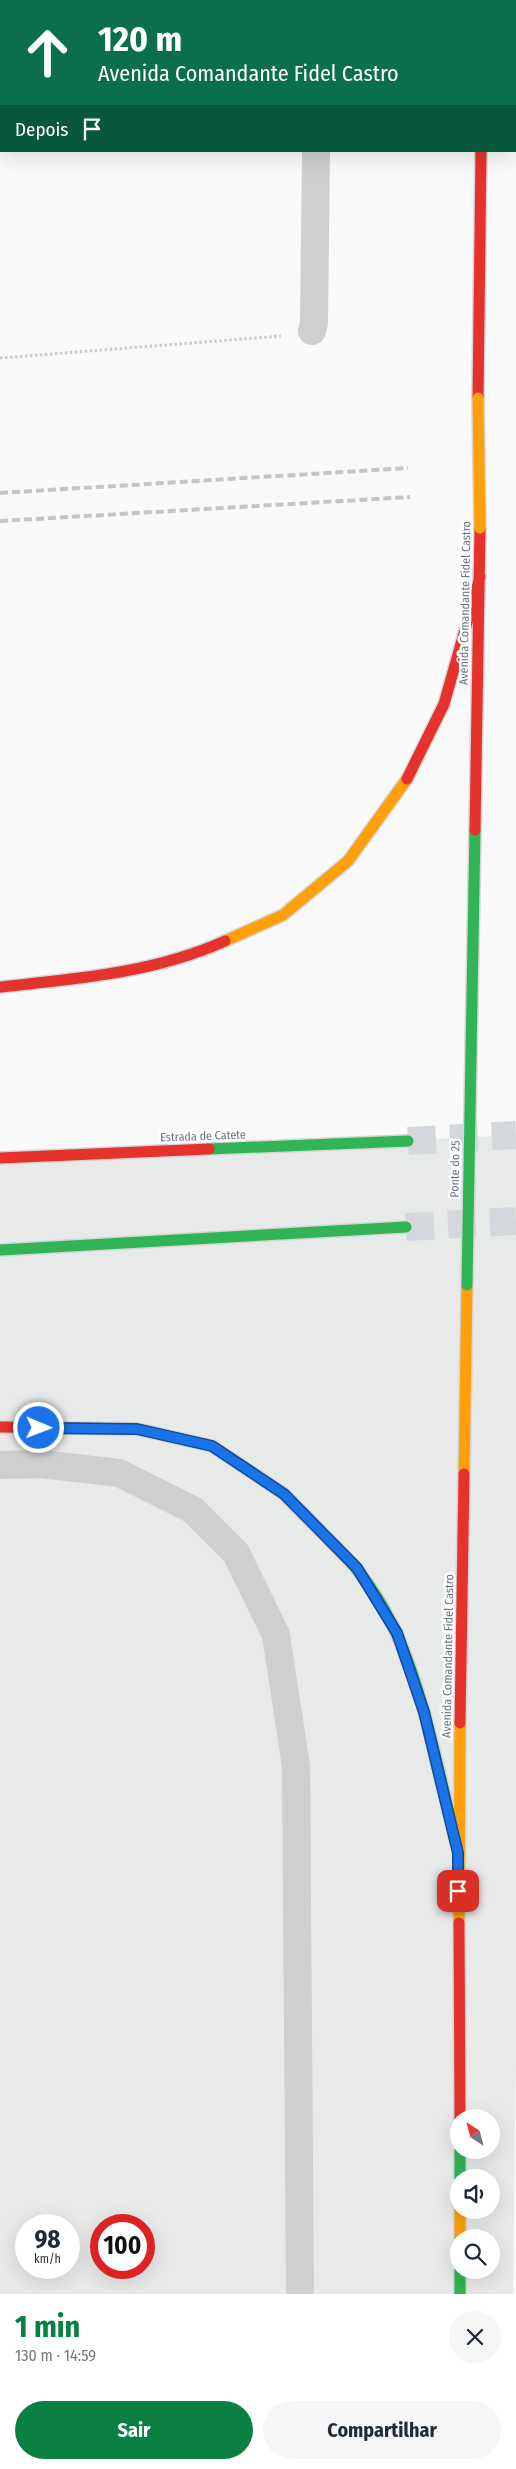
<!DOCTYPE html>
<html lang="pt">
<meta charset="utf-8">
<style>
:root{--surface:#fff;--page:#f6f6f7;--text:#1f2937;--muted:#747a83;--accent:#0b8043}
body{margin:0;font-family:"Fira Sans Condensed",sans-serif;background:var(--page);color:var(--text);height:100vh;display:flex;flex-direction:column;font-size:19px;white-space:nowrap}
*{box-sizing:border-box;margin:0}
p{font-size:16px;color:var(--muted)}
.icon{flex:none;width:28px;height:28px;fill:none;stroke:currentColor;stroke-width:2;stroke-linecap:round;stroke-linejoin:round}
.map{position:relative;height:2294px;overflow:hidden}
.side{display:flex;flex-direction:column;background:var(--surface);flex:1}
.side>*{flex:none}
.top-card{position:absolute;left:0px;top:0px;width:516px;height:152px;box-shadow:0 5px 20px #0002;background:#0b6e4f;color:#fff;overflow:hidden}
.needle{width:32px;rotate:324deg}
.fabs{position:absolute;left:450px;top:2109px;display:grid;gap:10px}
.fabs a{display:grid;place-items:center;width:50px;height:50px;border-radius:50%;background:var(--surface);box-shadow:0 5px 20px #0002;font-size:25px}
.speed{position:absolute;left:15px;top:2214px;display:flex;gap:10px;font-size:25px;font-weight:700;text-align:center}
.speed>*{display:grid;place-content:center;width:65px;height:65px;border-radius:50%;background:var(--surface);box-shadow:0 5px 20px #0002;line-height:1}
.speed small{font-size:12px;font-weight:400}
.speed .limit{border:8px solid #d22;background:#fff;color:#111}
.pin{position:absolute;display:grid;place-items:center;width:42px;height:42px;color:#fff;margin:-21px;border-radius:10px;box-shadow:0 2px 8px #0006}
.me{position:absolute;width:55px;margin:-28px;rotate:91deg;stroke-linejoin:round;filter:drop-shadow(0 0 4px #0008)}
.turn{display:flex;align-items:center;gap:18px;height:105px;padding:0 15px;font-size:22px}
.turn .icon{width:65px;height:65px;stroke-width:2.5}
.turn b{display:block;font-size:35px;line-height:42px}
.then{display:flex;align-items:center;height:48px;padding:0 15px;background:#0003;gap:10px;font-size:19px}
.round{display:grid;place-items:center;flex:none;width:52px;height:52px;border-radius:26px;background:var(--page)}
.headline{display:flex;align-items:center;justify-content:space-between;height:85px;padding:0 15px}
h1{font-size:30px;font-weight:700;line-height:38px;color:var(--accent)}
.action{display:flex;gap:10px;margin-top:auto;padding:10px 15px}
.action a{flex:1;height:58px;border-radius:30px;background:var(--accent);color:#fff;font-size:20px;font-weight:700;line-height:58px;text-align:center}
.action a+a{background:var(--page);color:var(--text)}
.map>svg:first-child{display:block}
.built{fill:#e8e9e9;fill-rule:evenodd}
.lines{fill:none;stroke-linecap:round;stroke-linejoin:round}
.highway-tunnel{stroke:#d4d8dc;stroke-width:28;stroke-dasharray:28 14;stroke-linecap:butt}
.fast-casing{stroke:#d5d6d6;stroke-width:14}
.slow-casing{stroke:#d5d6d6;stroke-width:14}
.jam-casing{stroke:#d5d6d6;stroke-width:14}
.path{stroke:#cbcccd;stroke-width:3;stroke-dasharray:2.5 2.5;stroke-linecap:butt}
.street{stroke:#cecfd0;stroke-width:28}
.fast{stroke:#30b455;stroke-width:11}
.slow{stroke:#ff9f0a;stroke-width:11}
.jam{stroke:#e5322d;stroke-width:11}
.rail{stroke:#c3c5c6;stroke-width:4;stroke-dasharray:8 4;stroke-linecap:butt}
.fast-bridge-casing{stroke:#d5d6d6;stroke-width:14;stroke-linecap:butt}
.slow-bridge-casing{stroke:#d5d6d6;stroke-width:14;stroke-linecap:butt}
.fast-bridge{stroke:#30b455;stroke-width:11}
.slow-bridge{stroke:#ff9f0a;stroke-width:11}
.route-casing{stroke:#114b97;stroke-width:12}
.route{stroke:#1a73e8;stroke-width:9}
.labels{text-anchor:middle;stroke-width:5;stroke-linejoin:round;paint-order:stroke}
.street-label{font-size:12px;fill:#657683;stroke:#fff}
</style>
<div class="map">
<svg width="516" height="2294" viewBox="0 0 516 2294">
<rect width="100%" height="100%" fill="#f9f9f9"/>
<path class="built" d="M516 1135V2059L513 2294H0V1161ZM459 2118H491V2150H459ZM459 2178H491V2210H459ZM26 2225H69V2268H26ZM101 2225H144V2268H101ZM459 2238H491V2270H459Z"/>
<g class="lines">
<path class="highway-tunnel" d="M408 1141 516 1135
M406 1227 516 1221"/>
<defs>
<path id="fast" d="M471 1054 475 830
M209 1149 408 1141
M0 1250 406 1227
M343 1554C410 1621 427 1724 449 1813
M460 2150V2178
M460 2270V2294"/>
<path id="slow" d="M482 0V1
M225 941 283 915 348 861 407 779
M464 1474 467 1285
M459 1923 460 1723
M460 2210V2238"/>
<path id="jam" d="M478 398 481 151
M407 779 444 704 480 577
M475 830 480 528
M0 987C76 979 154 973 225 941
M0 1158 209 1149
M0 1427 137 1429 212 1446 284 1494 343 1554
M460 1723 464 1474
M459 1923 460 2118"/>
</defs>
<use href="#fast" class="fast-casing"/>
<use href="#slow" class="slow-casing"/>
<use href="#jam" class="jam-casing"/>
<path class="path" d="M0 358 281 336"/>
<path class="street" d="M317 1V0
M312 331 314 323 316 151
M0 1465 41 1464 119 1473 193 1510 236 1553 276 1635 296 1766 300 2294"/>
<use href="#fast" class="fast"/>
<use href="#slow" class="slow"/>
<use href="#jam" class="jam"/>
<path class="rail" d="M0 493 408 468
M0 521 410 497"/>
<defs>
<path id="fast-bridge" d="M467 1285 471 1054"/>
<path id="slow-bridge" d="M478 398 480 528"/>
</defs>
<use href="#fast-bridge" class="fast-bridge-casing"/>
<use href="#slow-bridge" class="slow-bridge-casing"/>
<use href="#fast-bridge" class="fast-bridge"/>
<use href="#slow-bridge" class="slow-bridge"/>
</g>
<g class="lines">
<defs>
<path id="route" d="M39 1428 137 1429 212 1446 284 1494 357 1568 397 1633 424 1712 458 1853V1891"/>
</defs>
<use href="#route" class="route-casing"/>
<use href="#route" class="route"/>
</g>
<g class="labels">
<g class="street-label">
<text transform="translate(465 603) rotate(-89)" y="4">Avenida Comandante Fidel Castro</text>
<text transform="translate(203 1136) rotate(-2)" y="4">Estrada de Catete</text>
<text transform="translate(455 1169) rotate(-89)" y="4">Ponte do 25</text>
<text transform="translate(448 1656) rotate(-89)" y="4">Avenida Comandante Fidel Castro</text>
</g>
</g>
</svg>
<div class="fabs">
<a><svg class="needle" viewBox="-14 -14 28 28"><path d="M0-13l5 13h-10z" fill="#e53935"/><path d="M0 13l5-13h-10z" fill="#747a83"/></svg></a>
<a><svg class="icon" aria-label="sound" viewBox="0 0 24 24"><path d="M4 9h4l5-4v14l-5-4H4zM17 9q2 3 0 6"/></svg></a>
<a><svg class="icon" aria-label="search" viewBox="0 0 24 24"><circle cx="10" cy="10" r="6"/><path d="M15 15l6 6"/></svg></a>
</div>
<div class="speed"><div>98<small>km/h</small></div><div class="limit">100</div></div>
<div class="pin" style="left:458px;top:1891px;background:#d93025"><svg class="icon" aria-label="arrive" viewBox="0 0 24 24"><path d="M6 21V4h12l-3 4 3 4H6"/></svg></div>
<svg class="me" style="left:39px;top:1428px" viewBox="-20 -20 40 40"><circle r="17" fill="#1a73e8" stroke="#fff" stroke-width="3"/><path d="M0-11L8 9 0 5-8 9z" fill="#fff"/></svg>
<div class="top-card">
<div class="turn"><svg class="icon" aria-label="ahead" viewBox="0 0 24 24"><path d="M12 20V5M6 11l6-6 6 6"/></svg><div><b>120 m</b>Avenida Comandante Fidel Castro</div></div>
<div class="then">Depois<svg class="icon" aria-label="arrive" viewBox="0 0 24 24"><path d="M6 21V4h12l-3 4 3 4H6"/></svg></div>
</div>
</div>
<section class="side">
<div class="headline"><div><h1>1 min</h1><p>130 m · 14:59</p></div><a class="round"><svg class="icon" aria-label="close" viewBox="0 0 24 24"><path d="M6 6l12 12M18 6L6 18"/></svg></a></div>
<div class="action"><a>Sair</a><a>Compartilhar</a></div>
</section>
